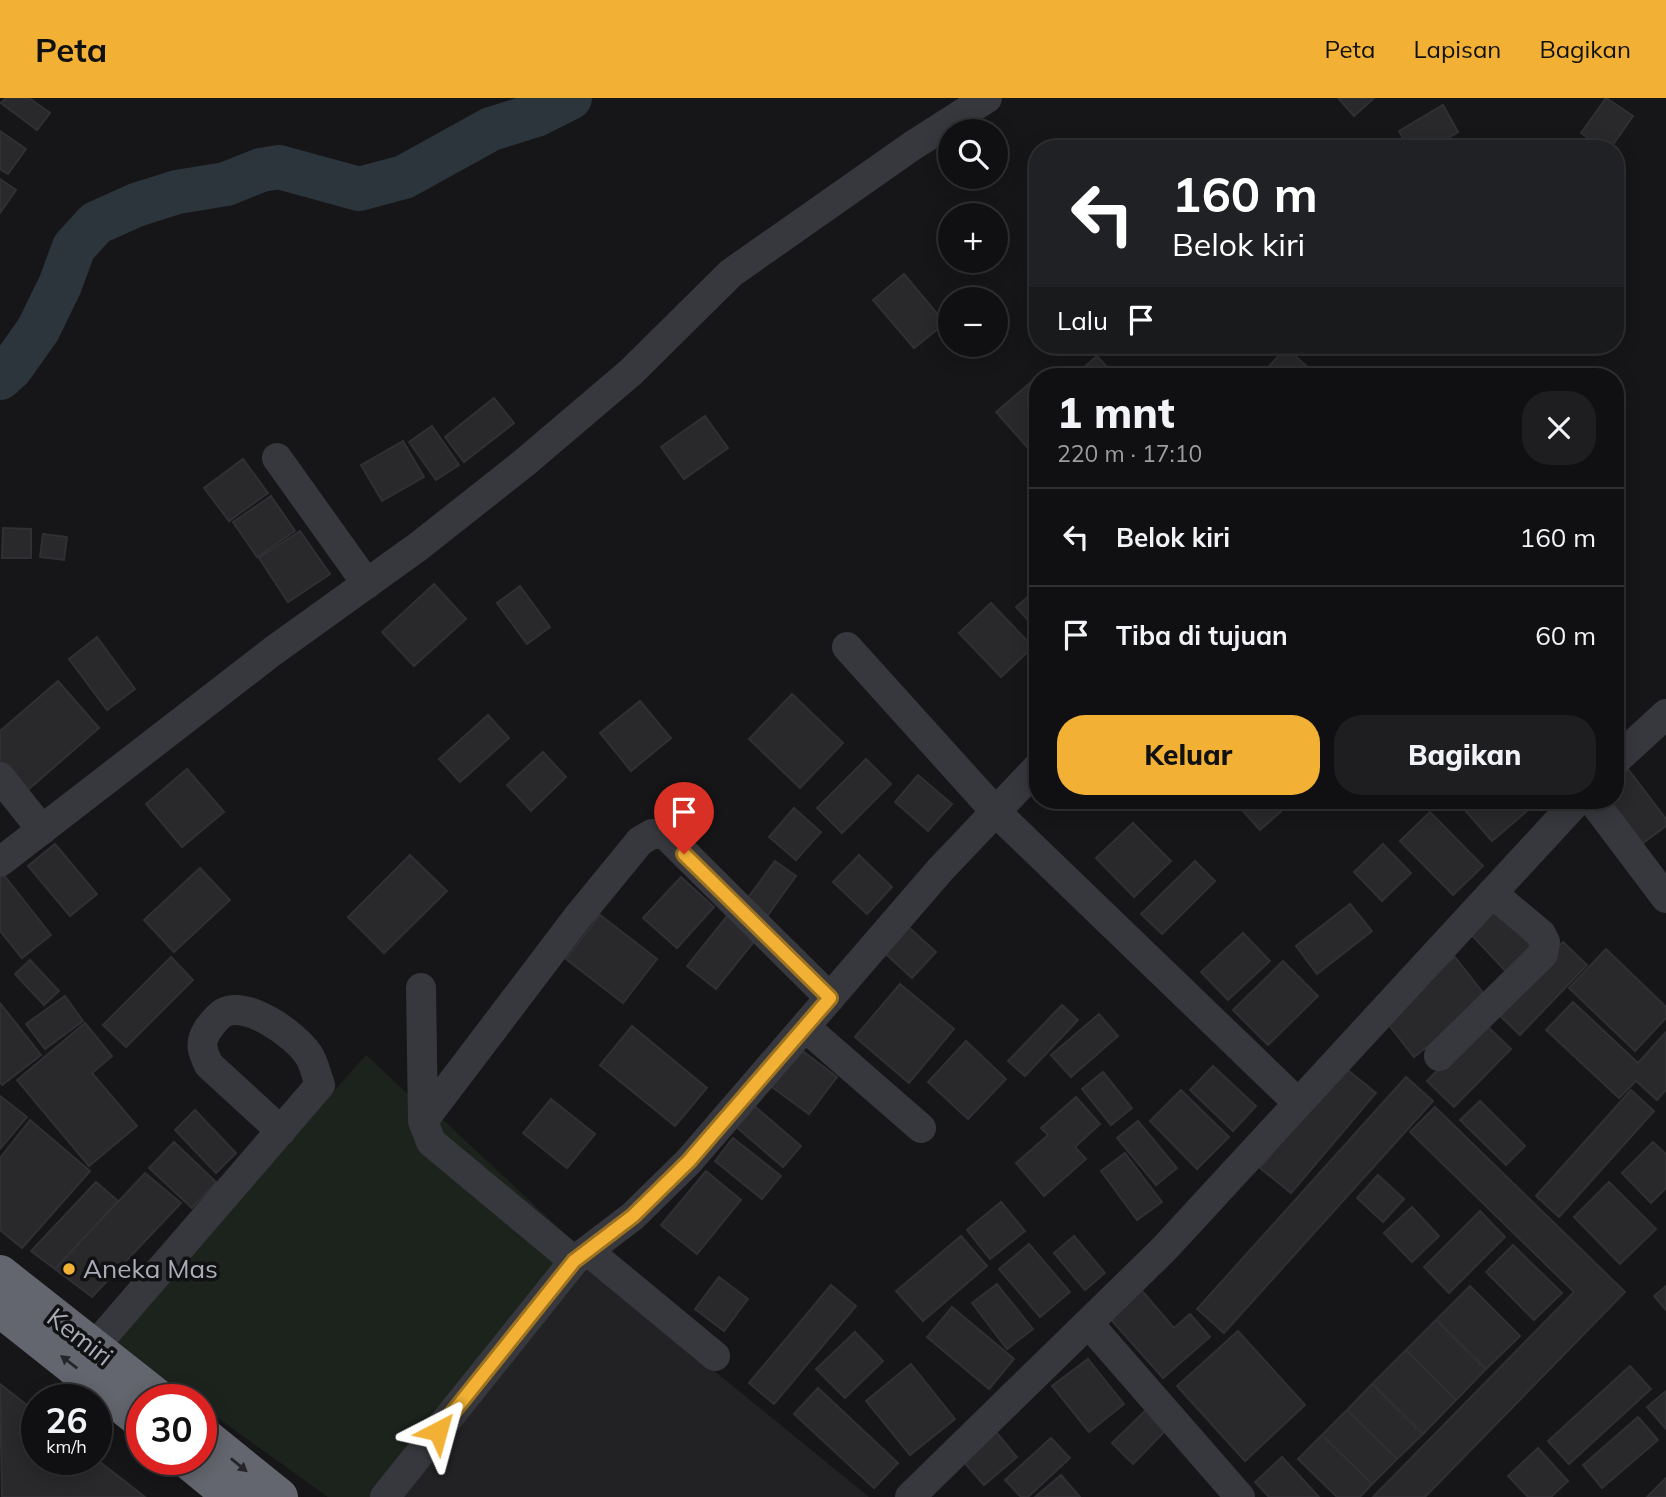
<!DOCTYPE html>
<html lang="id">
<meta charset="utf-8">
<style>
:root{--surface:#101012;--page:#1e1e20;--text:#f1f3f6;--muted:#9c9d9f;--line:#303032;--accent:#f2b134}
body{margin:0;font-family:Mulish,sans-serif;background:var(--page);color:var(--text);height:100vh;display:flex;flex-direction:column;font-size:26px;white-space:nowrap}
*{box-sizing:border-box;margin:0}
p{font-size:23px;color:var(--muted)}
.icon{flex:none;width:38px;height:38px;fill:none;stroke:currentColor;stroke-width:2;stroke-linecap:round;stroke-linejoin:round}
.map{position:relative;flex:1;overflow:hidden}
.side{position:absolute;left:1029px;top:270px;width:595px;height:441px;display:flex;flex-direction:column;background:var(--surface);border-radius:28px;box-shadow:0 4px 18px #0003,0 0 0 2px var(--line)}
.side>*{flex:none}
.guide{position:absolute;left:1029px;top:42px;width:595px;height:214px;border-radius:28px;box-shadow:0 4px 18px #0003,0 0 0 2px var(--line);background:#202124;color:#fff;overflow:hidden}
.fabs{position:absolute;left:938px;top:21px;display:grid;gap:14px}
.fabs a{display:grid;place-items:center;width:70px;height:70px;border-radius:50%;background:var(--surface);box-shadow:0 4px 18px #0003,0 0 0 2px var(--line);font-size:35px}
.speed{position:absolute;left:21px;top:1286px;display:flex;gap:14px;font-size:35px;font-weight:700;text-align:center}
.speed>*{display:grid;place-content:center;width:91px;height:91px;border-radius:50%;background:var(--surface);box-shadow:0 4px 18px #0003,0 0 0 2px var(--line);line-height:1}
.speed small{font-size:18px;font-weight:400}
.speed .limit{border:10px solid #d22;background:#fff;color:#111}
.pin{position:absolute;display:grid;place-items:center;width:60px;height:60px;color:#fff;margin:-72px -30px;border-radius:50% 50% 50% 0;rotate:-45deg;box-shadow:0 0 7px #0007}
.pin .icon{rotate:45deg}
.me{position:absolute;width:77px;margin:-38px;rotate:39deg;stroke-linejoin:round;filter:drop-shadow(0 0 5px #0008)}
.turn{display:flex;align-items:center;gap:24px;height:147px;padding:0 28px;font-size:32px}
.turn .icon{width:91px;height:91px;stroke-width:2.5}
.turn b{display:block;font-size:49px;line-height:60px}
.then{display:flex;align-items:center;height:66px;padding:0 28px;background:#0003;gap:14px;font-size:26px}
.round{display:grid;place-items:center;flex:none;width:74px;height:74px;border-radius:28px;background:var(--page)}
.headline{display:flex;align-items:center;justify-content:space-between;height:119px;padding:0 28px}
h1{font-size:42px;font-weight:800;line-height:52px}
.cta{display:flex;gap:14px;margin-top:auto;padding:14px 28px}
.cta a{flex:1;height:80px;border-radius:28px;background:var(--accent);color:#111;font-size:28px;font-weight:800;line-height:80px;text-align:center}
.cta a+a{background:var(--page);color:var(--text)}
ul{padding:0;list-style:none}
li{display:flex;align-items:center;gap:21px;height:98px;padding:0 28px;border-top:2px solid var(--line)}
li div{flex:1}
li b{display:block;font-size:26px}
li em{font-style:normal}
header{display:flex;align-items:center;gap:42px;box-sizing:border-box;height:98px;padding:0 35px;background:var(--accent);color:#111}
header strong{font-size:33px}
nav{display:flex;gap:38px;margin-inline-start:auto;font-size:24px}
.map>svg:first-child{display:block}
.built{fill:#222225}
.green{fill:#1c231d}
.lines{fill:none;stroke-linecap:round;stroke-linejoin:round}
.river{stroke:#2c353c;stroke-width:44}
.building{fill:#29292c;stroke:#303034;stroke-width:2}
.minor{stroke:#37383d;stroke-width:30}
.highway{stroke:#63666e;stroke-width:38}
.oneway{fill:#26262a}
.route-casing{stroke:#9d7322;stroke-width:18}
.route{stroke:#f2b134;stroke-width:12}
.poi-dot{fill:#f2b134;stroke:#111113;stroke-width:2.5}
.labels{text-anchor:middle;stroke-width:7;stroke-linejoin:round;paint-order:stroke}
.poi-label{font-size:26px;fill:#a8adb8;stroke:#111113;text-anchor:start}
.street-label{font-size:26px;fill:#a8adb8;stroke:#111113}
</style>
<header>
<strong>Peta</strong>
<nav><a>Peta</a><a>Lapisan</a><a>Bagikan</a></nav>
</header>
<div class="map">
<svg width="1666" height="1399" viewBox="0 0 1666 1399">
<rect width="100%" height="100%" fill="#161618"/>
<path class="built" d="M588 1170 869 1399H403Z"/>
<path class="green" d="M366 957 426 1013 441 1020 574 1144 379 1399H328L201 1308V1302H194L115 1245 192 1152Z"/>
<g class="lines">
<path class="river" d="M0 280 11 270 38 232 60 187 74 149 96 125 136 107 177 94 226 86 261 72 279 69 359 91 404 79 491 31 536 17 570 0"/>
</g>
<path class="building" d="M6 0H29L50 15 37 32 1 5Z
M1338 0H1374L1354 18Z
M1606 0 1633 18 1610 51H1604L1581 35Z
M1443 7 1458 34 1431 51H1409L1399 33Z
M0 33 26 51 8 76 0 71Z
M0 81 16 92 0 115Z
M904 176 945 225 914 250 873 202Z
M1286 250 1318 278H1260Z
M1097 258 1115 278H1074Z
M1037 279 1038 340 1027 349 996 314Z
M494 300 514 325 464 364 445 339Z
M705 318 728 350 684 381 661 349Z
M432 328 459 367 436 382 409 344Z
M403 343 424 379 382 403 361 367Z
M243 361 268 395 229 423 204 390Z
M271 398 295 433 257 459 233 424Z
M3 430 31 431V460H2Z
M300 433 330 476 288 504 259 460Z
M43 436 67 439 64 462 40 459Z
M434 486 466 521 414 568 382 534Z
M520 488 550 529 527 546 497 505Z
M1038 490V533L1016 509Z
M991 505 1033 549 1001 579 959 535Z
M97 539 135 591 107 612 69 561Z
M58 583 99 630 22 697 0 671V633Z
M792 596 843 645 800 690 749 641Z
M640 603 671 640 631 673 600 635Z
M488 617 509 640 460 684 439 661Z
M543 654 566 679 531 713 507 687Z
M866 661 891 686 842 735 817 710Z
M187 671 224 714 182 749 146 706Z
M1628 671 1666 721V728L1643 745 1610 702H1615V680Z
M918 677 952 706 928 733 895 704Z
M1233 702H1294L1260 732Z
M1456 702H1517L1527 713 1492 743Z
M794 710 821 734 796 762 769 739Z
M1430 714 1483 768 1453 797 1400 743Z
M1133 725 1171 763 1134 799 1096 760Z
M55 746 97 796 70 818 28 768Z
M1383 746 1411 775 1382 803 1354 774Z
M410 757 447 793 384 855 348 819Z
M859 757 892 789 867 816 833 784Z
M775 763 796 778 765 821 744 805Z
M1195 763 1215 783 1162 836 1141 816Z
M200 770 230 802 174 854 144 822Z
M3 776 51 837 22 860 0 833V779Z
M681 779 714 809 677 850 643 820Z
M1350 806 1372 833 1317 876 1296 848Z
M1494 809 1536 853 1510 878 1468 833Z
M600 817 657 861 623 905 566 861Z
M728 817 757 840 716 891 687 868Z
M903 824 936 854 912 880 879 850Z
M1243 835 1270 863 1228 902 1201 874Z
M1563 844 1587 867 1520 937 1496 914Z
M1606 851 1666 909V920L1635 953 1569 890Z
M171 859 193 882 126 949 103 927Z
M1455 859 1488 901 1414 959 1381 917Z
M30 862 59 893 44 907 15 876Z
M1283 863 1318 898 1268 947 1233 912Z
M900 886 954 931 909 985 855 939Z
M65 898 83 923 45 951 26 926Z
M1573 904 1638 965 1666 934V992L1657 1002 1636 983 1619 1000 1546 932Z
M0 905 41 957 2 987 0 984Z
M1062 907 1078 922 1025 978 1008 963Z
M1099 916 1118 938 1071 979 1051 957Z
M85 925 112 958 92 975 137 1028 89 1068 17 982Z
M1484 925 1511 951 1454 1009 1427 983Z
M632 928 707 990 675 1028 600 967Z
M966 943 1006 981 968 1021 928 984Z
M800 951 837 979 809 1016 772 989Z
M1213 968 1256 1008 1233 1033 1190 992Z
M1344 969 1376 995 1291 1095 1260 1070Z
M1103 974 1132 1010 1111 1027 1082 991Z
M1406 979 1433 1003 1224 1235 1197 1211Z
M1181 992 1229 1039 1197 1071 1150 1023Z
M1631 992 1654 1013 1559 1119 1536 1098Z
M0 998 27 1019 0 1051Z
M1076 999 1100 1026 1075 1049 1086 1061 1044 1098 1016 1065 1048 1037 1041 1030Z
M551 1001 595 1036 567 1070 523 1035Z
M1480 1003 1525 1048 1506 1067 1460 1022Z
M753 1007 801 1048 783 1069 735 1028Z
M1435 1009 1625 1194 1425 1399H1373L1574 1194 1410 1034Z
M195 1012 236 1055 216 1075 175 1032Z
M30 1022 90 1073 22 1150 0 1132V1060Z
M1138 1023 1177 1070 1156 1087 1117 1040Z
M733 1040 781 1078 762 1101 715 1063Z
M174 1044 216 1084 192 1110 149 1070Z
M1653 1044 1666 1056V1090L1651 1105 1622 1075Z
M1125 1055 1162 1104 1137 1122 1101 1073Z
M706 1073 741 1102 697 1156 661 1127Z
M145 1075 181 1105 92 1199 55 1171Z
M1378 1077 1404 1101 1383 1124 1357 1100Z
M96 1084 118 1103 55 1171 31 1153Z
M1609 1084 1656 1131 1620 1166 1574 1119Z
M1001 1104 1025 1133 990 1161 967 1132Z
M1412 1109 1439 1138 1412 1164 1384 1135Z
M1480 1113 1505 1139 1449 1195 1424 1169Z
M961 1138 987 1168 923 1223 896 1193Z
M1074 1138 1105 1175 1085 1192 1054 1155Z
M1029 1146 1070 1194 1040 1219 999 1171Z
M1513 1147 1562 1195 1534 1222 1486 1174Z
M719 1179 748 1201 724 1233 695 1211Z
M997 1186 1033 1231 1007 1251 972 1205Z
M831 1187 856 1208 774 1306 749 1285Z
M1137 1187 1174 1230 1190 1216 1210 1239 1163 1280 1105 1215Z
M1470 1188 1520 1238 1486 1271 1436 1222Z
M1666 1188V1212L1654 1198Z
M952 1209 1014 1261 989 1291 927 1239Z
M1436 1222 1486 1271 1456 1302 1406 1252Z
M1238 1233 1305 1307 1245 1363 1177 1288Z
M855 1234 883 1263 845 1300 816 1271Z
M1406 1252 1456 1302 1423 1336 1372 1286Z
M1088 1261 1124 1306 1089 1334 1052 1288Z
M911 1266 955 1321 910 1357 866 1303Z
M1630 1268 1651 1291 1569 1366 1548 1343Z
M0 1286 37 1315V1362L96 1361 145 1399H2Z
M1372 1286 1423 1336 1397 1361 1347 1312Z
M818 1290 898 1365 874 1390 794 1316Z
M1666 1293V1331L1647 1309Z
M1146 1312 1166 1332 1133 1366 1112 1345Z
M1347 1312 1397 1361 1372 1386 1322 1337Z
M1638 1319 1658 1342 1602 1390 1583 1367Z
M996 1334 1017 1359 984 1387 963 1363Z
M1322 1337 1372 1386 1360 1399H1337L1298 1361Z
M1051 1340 1070 1360 1028 1399H1021L1005 1382Z
M1538 1350 1568 1383 1551 1399H1528L1508 1378Z
M1282 1359 1319 1399H1269L1255 1384Z
M1061 1377 1080 1399H1035Z
M1666 1380V1399H1647Z"/>
<g class="lines">
<path class="minor" d="M277 360 367 486
M847 549 996 714 1298 1005
M1615 663 1666 616
M0 679 42 732
M1592 702 1666 800
M0 764 273 553 419 448 524 365 631 274 731 175 912 48 987 0
M421 890 423 1023 431 1044 574 1163
M805 929 921 1030
M1439 958 1543 856 1545 844 1541 836 1492 795
M423 1023 577 820 640 743 652 736H665L830 900
M588 1153 715 1258
M1089 1226 1240 1399
M94 1249 320 987C316 977 314 964 308 956 294 936 247 902 223 915 218 918 211 927 208 931 199 945 202 953 209 967L281 1033
M385 1399 574 1163 633 1118 689 1063 940 772 1038 669
M910 1399 1164 1151 1578 702"/>
<path class="highway" d="M0 1176 160 1302
M0 1210 140 1321
M201 1336 279 1399
M188 1362 233 1399"/>
</g>
<defs><path id="oneway-solid" d="M-6-.8H1V-3.2L6.5 0L1 3.2V.8H-6Z" transform="scale(1.75)"/></defs>
<g class="oneway">
<use href="#oneway-solid" transform="translate(69 1264) rotate(-142)"/>
<use href="#oneway-solid" transform="translate(239 1367) rotate(39)"/>
</g>
<g class="lines">
<defs>
<path id="route" d="M438 1333 574 1163 633 1118 689 1063 830 900 684 756"/>
</defs>
<use href="#route" class="route-casing"/>
<use href="#route" class="route"/>
</g>
<circle class="poi-dot" cx="69" cy="1171" r="7"/>
<g class="labels">
<g class="poi-label">
<text x="83" y="1180">Aneka Mas</text>
</g>
<g class="street-label">
<text transform="translate(80 1239) rotate(38)" y="9">Kemiri</text>
</g>
</g>
</svg>
<div class="fabs">
<a><svg class="icon" aria-label="search" viewBox="0 0 24 24"><circle cx="10" cy="10" r="6"/><path d="M15 15l6 6"/></svg></a>
<a>+</a>
<a>−</a>
</div>
<div class="speed"><div>26<small>km/h</small></div><div class="limit">30</div></div>
<div class="pin" style="left:684px;top:756px;background:#d93025"><svg class="icon" aria-label="arrive" viewBox="0 0 24 24"><path d="M6 21V4h12l-3 4 3 4H6"/></svg></div>
<svg class="me" style="left:438px;top:1333px" viewBox="-20 -20 40 40"><path d="M0-17L14 15 0 8-14 15z" fill="#f2b134" stroke="#fff" stroke-width="4"/></svg>
<div class="guide">
<div class="turn"><svg class="icon" aria-label="left" viewBox="0 0 24 24"><path d="M17 20v-9H6M10 6l-5 5 5 5"/></svg><div><b>160 m</b>Belok kiri</div></div>
<div class="then">Lalu<svg class="icon" aria-label="arrive" viewBox="0 0 24 24"><path d="M6 21V4h12l-3 4 3 4H6"/></svg></div>
</div>
<section class="side">
<div class="headline"><div><h1>1 mnt</h1><p>220 m · 17:10</p></div><a class="round"><svg class="icon" aria-label="close" viewBox="0 0 24 24"><path d="M6 6l12 12M18 6L6 18"/></svg></a></div>
<ul>
<li><svg class="icon" aria-label="left" viewBox="0 0 24 24"><path d="M17 20v-9H6M10 6l-5 5 5 5"/></svg><div><b>Belok kiri</b></div><em>160 m</em></li>
<li><svg class="icon" aria-label="arrive" viewBox="0 0 24 24"><path d="M6 21V4h12l-3 4 3 4H6"/></svg><div><b>Tiba di tujuan</b></div><em>60 m</em></li>
</ul>
<div class="cta"><a>Keluar</a><a>Bagikan</a></div>
</section>
</div>
